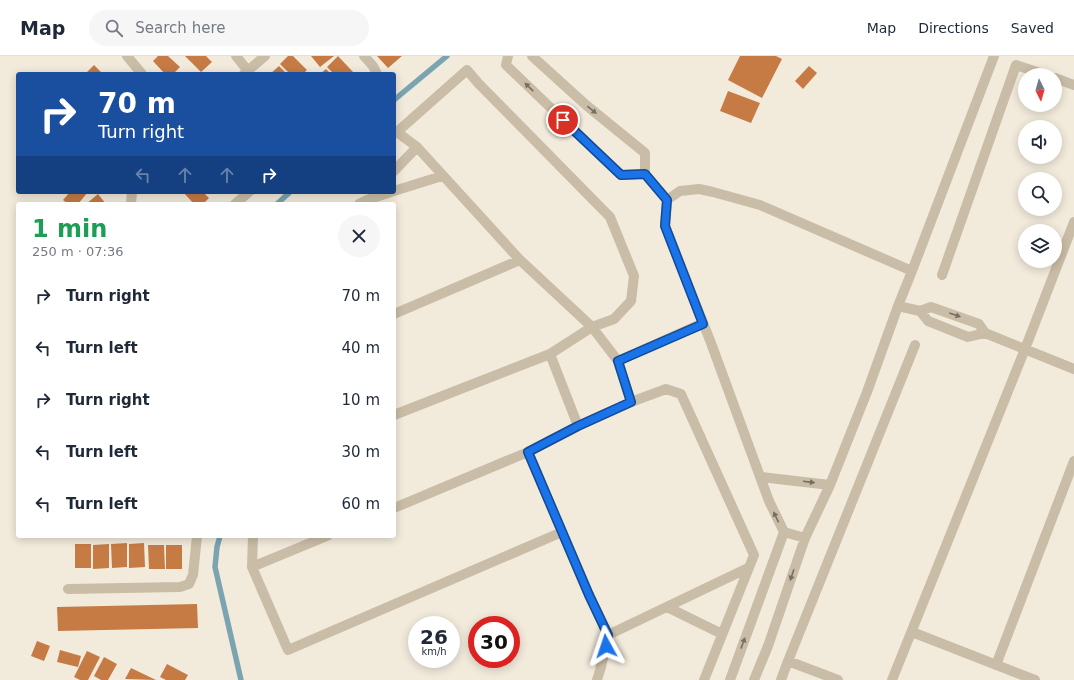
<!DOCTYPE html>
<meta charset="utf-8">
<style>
:root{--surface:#fff;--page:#f6f6f7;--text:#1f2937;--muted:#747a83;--line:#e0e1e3}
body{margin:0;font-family:"DejaVu Sans",sans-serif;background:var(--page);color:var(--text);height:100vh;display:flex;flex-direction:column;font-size:15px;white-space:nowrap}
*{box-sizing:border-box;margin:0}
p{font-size:13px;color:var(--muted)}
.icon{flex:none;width:22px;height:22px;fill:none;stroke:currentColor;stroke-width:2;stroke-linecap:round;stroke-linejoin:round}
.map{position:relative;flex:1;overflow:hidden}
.side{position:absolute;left:16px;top:146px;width:380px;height:336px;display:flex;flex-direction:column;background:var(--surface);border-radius:4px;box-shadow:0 2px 10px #0003}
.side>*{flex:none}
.hud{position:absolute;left:16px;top:16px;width:380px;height:122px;border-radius:4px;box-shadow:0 2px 10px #0003;background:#1a4fa0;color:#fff;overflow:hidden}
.needle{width:26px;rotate:175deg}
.tools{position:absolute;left:1018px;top:12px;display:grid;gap:8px}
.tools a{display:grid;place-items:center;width:44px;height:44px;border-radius:50%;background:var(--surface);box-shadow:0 2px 10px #0003;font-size:20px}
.speed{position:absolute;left:408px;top:560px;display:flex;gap:8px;font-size:20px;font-weight:700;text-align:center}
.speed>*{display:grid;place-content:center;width:52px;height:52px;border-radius:50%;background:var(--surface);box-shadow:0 2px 10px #0003;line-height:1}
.speed small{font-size:10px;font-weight:400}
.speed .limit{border:6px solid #d22;background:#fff;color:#111}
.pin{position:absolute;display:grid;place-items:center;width:34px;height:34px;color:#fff;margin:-17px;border:2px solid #fff;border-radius:50%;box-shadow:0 1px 4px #0007}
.me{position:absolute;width:44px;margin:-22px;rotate:355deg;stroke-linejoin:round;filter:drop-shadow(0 0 3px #0008)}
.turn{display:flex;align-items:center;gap:14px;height:84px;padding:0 16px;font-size:18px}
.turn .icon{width:52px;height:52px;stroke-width:2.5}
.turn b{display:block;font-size:28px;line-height:34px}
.lanes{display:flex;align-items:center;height:38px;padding:0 16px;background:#0003;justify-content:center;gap:20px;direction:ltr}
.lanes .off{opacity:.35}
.round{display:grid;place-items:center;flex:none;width:42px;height:42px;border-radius:21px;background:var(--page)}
.summary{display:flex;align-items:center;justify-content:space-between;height:68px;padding:0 16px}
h1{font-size:24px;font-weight:700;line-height:30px;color:#1e9e55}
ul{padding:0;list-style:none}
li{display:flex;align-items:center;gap:12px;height:52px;padding:0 16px}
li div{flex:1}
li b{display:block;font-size:15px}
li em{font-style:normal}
header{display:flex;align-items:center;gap:24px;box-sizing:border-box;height:56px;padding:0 20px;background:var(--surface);border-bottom:1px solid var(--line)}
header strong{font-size:19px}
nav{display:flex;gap:22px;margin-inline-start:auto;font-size:14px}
.search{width:280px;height:36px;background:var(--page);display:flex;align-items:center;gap:10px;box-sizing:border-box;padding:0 14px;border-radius:22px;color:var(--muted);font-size:15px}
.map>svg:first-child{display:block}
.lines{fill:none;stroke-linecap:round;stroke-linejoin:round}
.stream{stroke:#7aa4af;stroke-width:5.5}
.building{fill:#c67b45}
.minor{stroke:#cabda7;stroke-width:10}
.oneway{fill:#796f61}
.route-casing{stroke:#114b97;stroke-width:10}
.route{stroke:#1a73e8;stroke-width:7}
</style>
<header>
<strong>Map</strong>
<div class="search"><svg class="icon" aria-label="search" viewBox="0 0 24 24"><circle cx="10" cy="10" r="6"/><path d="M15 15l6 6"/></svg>Search here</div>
<nav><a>Map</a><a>Directions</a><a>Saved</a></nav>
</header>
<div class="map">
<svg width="1074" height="624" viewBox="0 0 1074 624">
<rect width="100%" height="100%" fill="#f2ebdc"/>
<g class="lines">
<path class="stream" d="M394 44 447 0
M277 148 290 136
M220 480 217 491 215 511 241 624"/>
</g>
<path class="building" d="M158 0H168L180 11 173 18H165L153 5Z
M185 0H206L212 6 201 16Z
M288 0H293L307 14 303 18H290L280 8Z
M311 0H334L320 11Z
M338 0 354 17 353 18H334L327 11Z
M377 0H402L388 12Z
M740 0H776L782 3 762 42 728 24Z
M94 9 103 18H85Z
M279 10 287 18H270Z
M809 10 817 17 803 33 795 25Z
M326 13 331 18H320Z
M728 35 760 47 751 67 720 55Z
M70 136H88L78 148H68L63 144Z
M183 136H203L209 142 203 148H194Z
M98 138 106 148H86Z
M127 487V511L112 512 111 488Z
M144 487 145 511 129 512V488Z
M75 488H91V512H75Z
M109 488V512L93 513V489Z
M148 489H164L165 513H149Z
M166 489H182V513H166Z
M197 548 198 572 58 575 57 551Z
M37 585 50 590 44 605 31 600Z
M60 594 81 600 78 611 57 606Z
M87 595 100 601 88 624H80L74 621Z
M104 601 117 608 108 624H101L94 620Z
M167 608 188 619 185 624H166L160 621Z
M131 612 156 624 125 623Z"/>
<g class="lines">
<path class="minor" d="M127 0 142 18
M236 0 248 15
M364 0 373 10 377 18
M508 0 506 9 621 119 645 118
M532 0 586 49 645 97V118L667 144 665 170 711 287 769 445 784 476 805 482
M244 18 265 0
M1055 22 1074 29
M394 115 417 91
M394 135 442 120
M667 144 680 135 699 133 713 136 760 149 912 215
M131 148 132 136
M235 148 249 136
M359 148 367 144 391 136
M942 219 1016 9 1046 19
M898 250 920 255 931 251 979 268 985 277
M920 255 928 265 968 281 985 277 1074 313
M394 258 520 204
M550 298 578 370
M618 305 703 267
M631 346 666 333 681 338 754 499 704 624
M394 359 550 298 592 271 614 263 631 245 634 220 610 161 478 27 467 14 397 76 417 91 520 204 592 271 618 305 631 346 578 370 528 396 394 452
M761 421 830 429
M562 476 589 539 608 579 601 611 597 624
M253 480 252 511 288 594 562 476 528 396
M252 511 327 480
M68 533 180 531 189 528 193 519 197 480
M667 551 722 578
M912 576 1035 624
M608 579 748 512
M996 609 1074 405
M730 624 784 476
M754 624 768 590 805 482 830 429 867 336 898 250 912 215 994 0
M781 624 788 605
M838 624 788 605 915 289
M892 624 1025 293 1074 166"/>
</g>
<defs><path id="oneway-solid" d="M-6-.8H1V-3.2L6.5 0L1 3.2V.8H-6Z"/></defs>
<g class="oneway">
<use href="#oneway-solid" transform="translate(529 31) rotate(-136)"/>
<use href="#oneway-solid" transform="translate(592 54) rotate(39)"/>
<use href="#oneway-solid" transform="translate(955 259) rotate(19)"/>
<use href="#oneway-solid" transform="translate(809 426) rotate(7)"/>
<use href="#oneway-solid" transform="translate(776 461) rotate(-116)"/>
<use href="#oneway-solid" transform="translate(792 519) rotate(109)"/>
<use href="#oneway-solid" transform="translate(743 587) rotate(-70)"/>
</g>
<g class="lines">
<defs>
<path id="route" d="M563 64 621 119 645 118 667 144 665 170 703 268 618 305 631 346 578 370 528 396 589 539 608 579 606 590"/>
</defs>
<use href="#route" class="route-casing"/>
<use href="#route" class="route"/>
</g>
</svg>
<div class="tools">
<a><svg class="needle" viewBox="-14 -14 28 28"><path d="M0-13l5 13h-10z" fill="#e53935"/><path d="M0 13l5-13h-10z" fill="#747a83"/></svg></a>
<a><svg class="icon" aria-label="sound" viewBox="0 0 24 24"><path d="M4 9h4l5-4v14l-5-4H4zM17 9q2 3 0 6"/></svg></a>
<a><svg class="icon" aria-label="search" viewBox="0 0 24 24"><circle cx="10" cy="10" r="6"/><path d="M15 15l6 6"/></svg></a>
<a><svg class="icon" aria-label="layers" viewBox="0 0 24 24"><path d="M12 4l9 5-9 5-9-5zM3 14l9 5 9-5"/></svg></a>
</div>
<div class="speed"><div>26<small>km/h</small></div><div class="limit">30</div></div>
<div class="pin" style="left:563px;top:64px;background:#d93025"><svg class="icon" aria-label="arrive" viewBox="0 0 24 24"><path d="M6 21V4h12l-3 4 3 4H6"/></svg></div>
<svg class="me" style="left:606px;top:590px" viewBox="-20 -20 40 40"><path d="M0-17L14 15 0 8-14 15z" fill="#1a73e8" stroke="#fff" stroke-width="4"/></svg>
<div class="hud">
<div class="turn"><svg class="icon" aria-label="right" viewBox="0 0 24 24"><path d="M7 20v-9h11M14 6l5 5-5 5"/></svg><div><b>70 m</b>Turn right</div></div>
<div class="lanes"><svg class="icon off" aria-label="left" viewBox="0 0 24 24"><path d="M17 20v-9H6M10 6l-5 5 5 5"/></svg><svg class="icon off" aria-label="ahead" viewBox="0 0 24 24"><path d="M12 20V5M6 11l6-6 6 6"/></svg><svg class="icon off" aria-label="ahead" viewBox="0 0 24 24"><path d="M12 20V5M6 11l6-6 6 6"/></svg><svg class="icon" aria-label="right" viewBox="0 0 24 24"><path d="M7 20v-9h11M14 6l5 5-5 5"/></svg></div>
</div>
<section class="side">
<div class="summary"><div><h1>1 min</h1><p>250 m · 07:36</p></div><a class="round"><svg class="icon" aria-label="close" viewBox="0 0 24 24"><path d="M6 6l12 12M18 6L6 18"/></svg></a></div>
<ul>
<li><svg class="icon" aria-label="right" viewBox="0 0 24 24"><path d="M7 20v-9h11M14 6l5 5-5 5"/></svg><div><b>Turn right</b></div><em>70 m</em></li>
<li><svg class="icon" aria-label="left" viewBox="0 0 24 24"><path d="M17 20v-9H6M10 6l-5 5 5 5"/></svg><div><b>Turn left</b></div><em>40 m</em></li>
<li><svg class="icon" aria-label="right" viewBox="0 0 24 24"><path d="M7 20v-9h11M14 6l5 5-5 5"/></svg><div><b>Turn right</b></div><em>10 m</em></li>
<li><svg class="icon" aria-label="left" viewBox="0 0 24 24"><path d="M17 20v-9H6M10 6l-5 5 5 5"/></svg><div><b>Turn left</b></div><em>30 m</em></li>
<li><svg class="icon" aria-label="left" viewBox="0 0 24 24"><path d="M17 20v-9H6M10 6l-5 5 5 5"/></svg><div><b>Turn left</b></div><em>60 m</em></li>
</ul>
</section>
</div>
